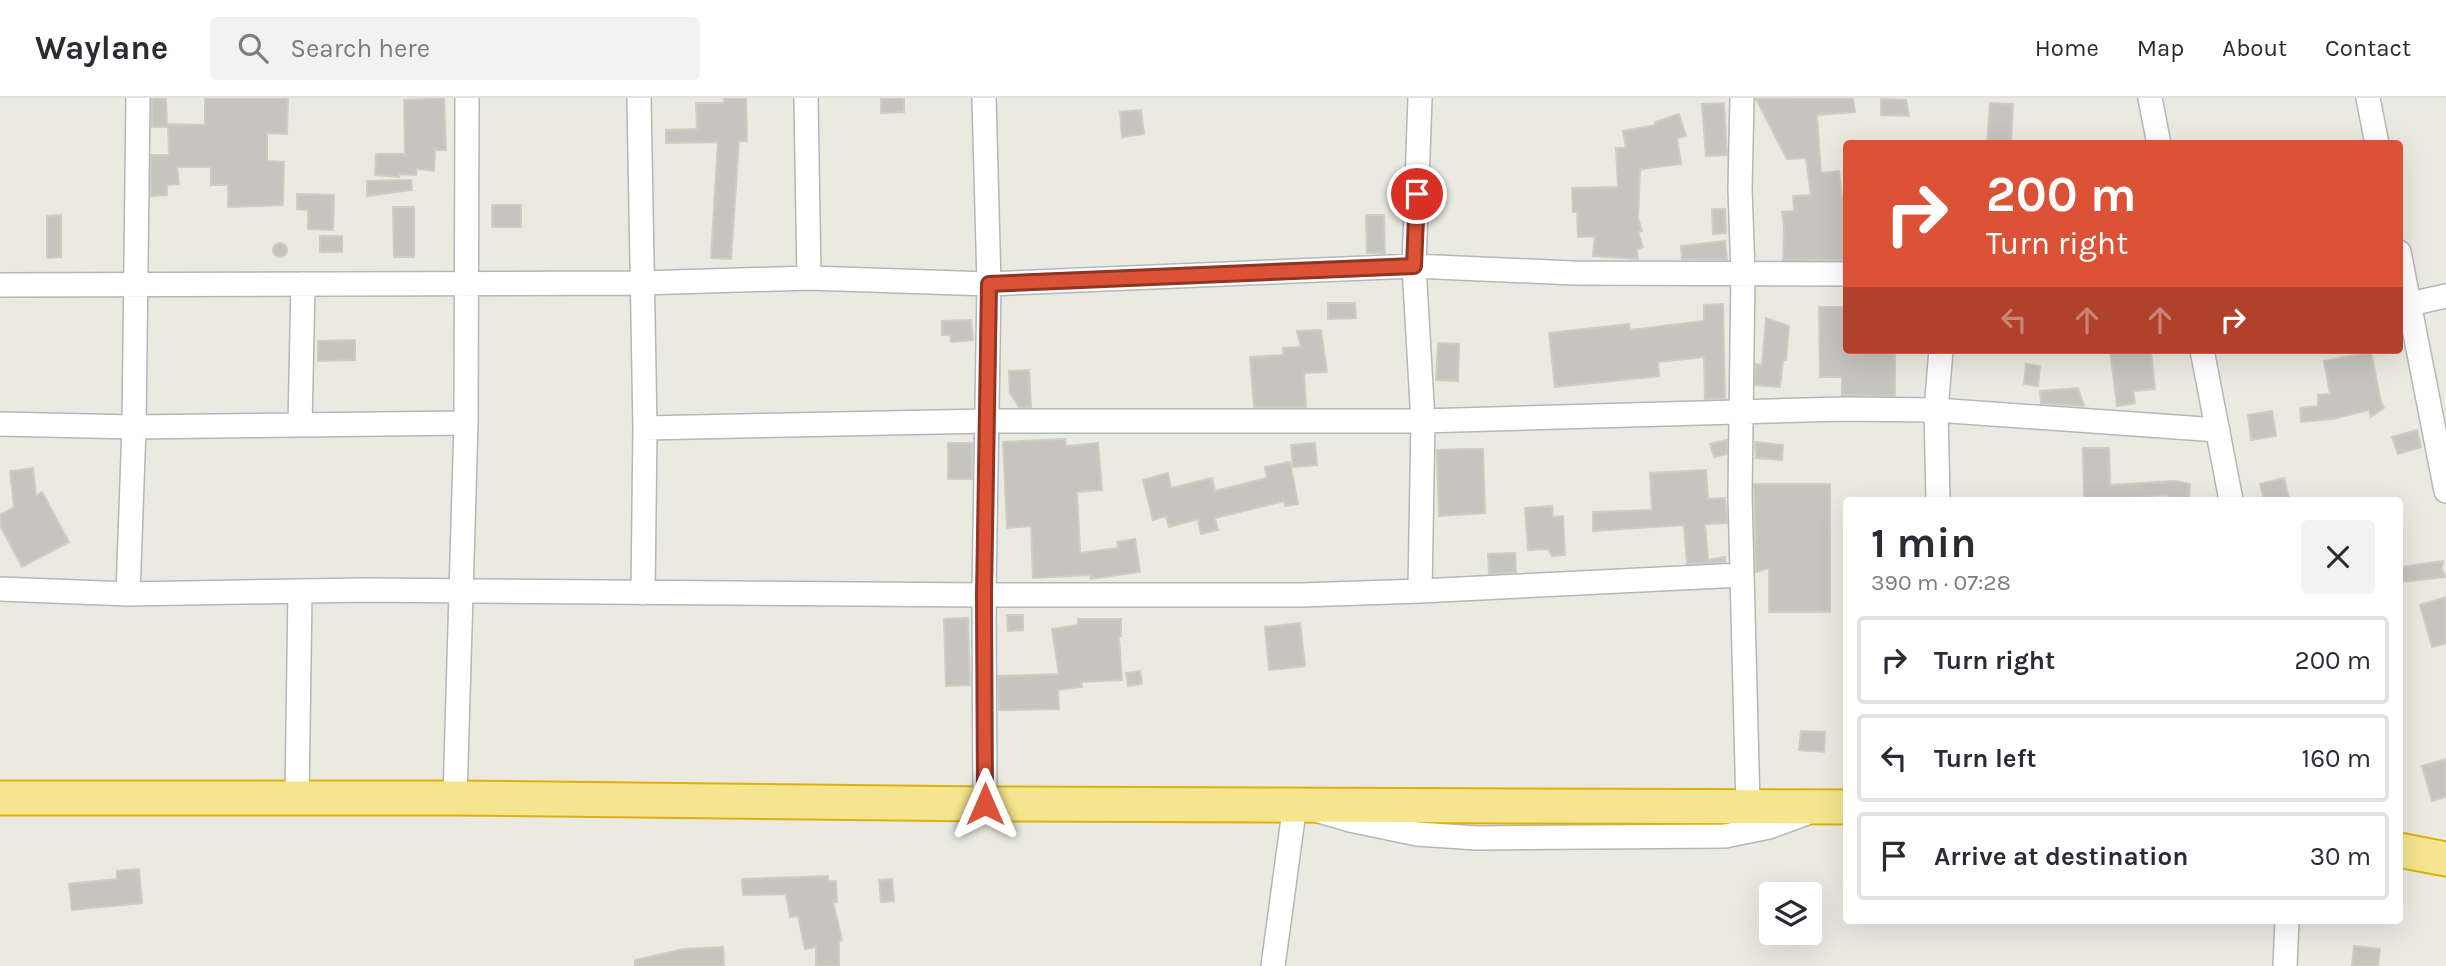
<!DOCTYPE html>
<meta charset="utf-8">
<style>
:root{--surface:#fff;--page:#f2f2f3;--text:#2b2b33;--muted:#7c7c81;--line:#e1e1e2}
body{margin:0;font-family:Karla,sans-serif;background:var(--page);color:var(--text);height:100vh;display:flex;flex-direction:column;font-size:26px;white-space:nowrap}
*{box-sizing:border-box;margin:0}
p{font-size:23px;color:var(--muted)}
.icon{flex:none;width:38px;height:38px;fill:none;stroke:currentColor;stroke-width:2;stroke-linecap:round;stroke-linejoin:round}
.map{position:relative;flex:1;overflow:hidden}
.details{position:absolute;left:1843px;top:399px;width:560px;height:427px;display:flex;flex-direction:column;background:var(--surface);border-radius:7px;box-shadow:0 7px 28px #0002}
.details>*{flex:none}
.top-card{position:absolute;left:1843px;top:42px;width:560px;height:214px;border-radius:7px;box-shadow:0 7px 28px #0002;background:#dc5236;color:#fff;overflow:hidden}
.controls{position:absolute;left:1759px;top:784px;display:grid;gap:14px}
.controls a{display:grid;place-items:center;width:63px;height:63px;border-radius:7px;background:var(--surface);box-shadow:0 7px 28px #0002;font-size:35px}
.pin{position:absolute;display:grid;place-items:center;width:60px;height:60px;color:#fff;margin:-30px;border:4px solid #fff;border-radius:50%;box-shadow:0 2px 7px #0007}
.me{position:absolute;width:77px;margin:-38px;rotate:0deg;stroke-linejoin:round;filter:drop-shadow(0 0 5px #0008)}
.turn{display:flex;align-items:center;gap:24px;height:147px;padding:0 28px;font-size:32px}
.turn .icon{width:91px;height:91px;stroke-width:2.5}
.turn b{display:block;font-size:49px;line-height:60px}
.lanes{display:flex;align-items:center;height:66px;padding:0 28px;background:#0003;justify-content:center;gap:35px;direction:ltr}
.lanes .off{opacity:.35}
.round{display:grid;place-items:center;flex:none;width:74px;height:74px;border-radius:7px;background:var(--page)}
.headline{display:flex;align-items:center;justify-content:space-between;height:119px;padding:0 28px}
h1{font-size:42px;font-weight:700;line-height:52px}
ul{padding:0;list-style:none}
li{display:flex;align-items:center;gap:21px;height:88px;margin:0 14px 10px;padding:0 14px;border:4px solid var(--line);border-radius:7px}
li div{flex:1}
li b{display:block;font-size:26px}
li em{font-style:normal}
header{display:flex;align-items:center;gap:42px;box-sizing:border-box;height:98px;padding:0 35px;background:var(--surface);border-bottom:2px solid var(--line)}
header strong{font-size:33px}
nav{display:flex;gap:38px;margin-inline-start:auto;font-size:24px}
.search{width:490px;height:63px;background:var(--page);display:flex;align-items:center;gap:18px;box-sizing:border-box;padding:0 24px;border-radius:7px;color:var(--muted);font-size:26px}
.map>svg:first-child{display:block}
.building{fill:#c6c4be;stroke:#cfccc0;stroke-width:2}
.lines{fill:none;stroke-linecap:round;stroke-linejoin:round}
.minor-casing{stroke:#b3b6bb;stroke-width:26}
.highway-casing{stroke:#dcb00f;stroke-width:37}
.minor{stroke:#fff;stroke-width:23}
.highway{stroke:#f5e58e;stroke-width:33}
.route-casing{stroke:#8f3523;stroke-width:18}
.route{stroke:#dc5236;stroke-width:12}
</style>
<header>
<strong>Waylane</strong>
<div class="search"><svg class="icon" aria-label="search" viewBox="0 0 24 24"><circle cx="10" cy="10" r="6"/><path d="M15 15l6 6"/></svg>Search here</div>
<nav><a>Home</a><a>Map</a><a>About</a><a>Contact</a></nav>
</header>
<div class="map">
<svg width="2446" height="868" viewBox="0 0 2446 868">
<rect width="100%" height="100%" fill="#ebeae1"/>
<path class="building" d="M152 0H166L167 29H152Z
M205 0H288L287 36 267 35V63L284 64 283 107 228 109V87H211V69H177L179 86 167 87V97L151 98V57H169L168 26 205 27Z
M444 0 446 52H435L434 73 417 71 416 77 399 76V79L375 77 376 56H405L404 2Z
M724 0H746L747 43H739L731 161 711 160 718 44 666 45V32L697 31 696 5H724Z
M881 0H904V14L881 15Z
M1853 0 1855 14 1817 17 1821 75 1839 73 1842 99H1846V162H1783L1784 128 1782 114 1794 113 1793 98 1811 97 1806 60 1787 61 1756 1Z
M1881 1 1906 2 1909 18 1881 17Z
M1724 5 1727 57 1706 58 1702 6Z
M1990 5 2013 6 2011 46H1987Z
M1141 12 1144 36 1122 39 1120 14Z
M1679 16 1686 38 1677 40 1681 66 1641 71 1640 74 1638 120 1642 133 1638 134 1643 149 1637 151 1638 161 1593 158 1595 138 1578 139 1577 114H1573L1572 90 1618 89 1616 50H1626L1623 33 1656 27 1655 24Z
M411 82 412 92 367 98V83Z
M297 96 334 97 333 132 308 131V112L297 111Z
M492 107H521V129H492Z
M393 109H414V159H394Z
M1712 111H1725L1726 135 1713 136Z
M61 117V159L47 160V118Z
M1366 117H1384L1385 155H1367Z
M320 138H342V154H320Z
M1725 143 1727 162 1682 161 1681 148Z
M273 152a7 7 0 1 1 14 0a7 7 0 1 1-14 0Z
M1328 205H1355L1356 220 1328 221Z
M1723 206 1725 300 1705 301 1704 259 1658 264 1659 278 1555 289 1549 235 1629 226 1630 232 1704 223V207Z
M1819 209H1846V252H1895V298L1842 297V279H1820Z
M1766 220 1789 228 1786 262H1783L1780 289 1755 287 1756 266 1762 267Z
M971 222 973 242 951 244 950 237H942V223Z
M1321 232 1327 274 1304 275 1306 309H1254L1250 259 1284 257 1283 250 1301 249 1297 233Z
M355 242V262L318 263V243Z
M1438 245 1459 246 1458 283 1436 282Z
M2110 252H2151L2155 291 2133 293 2135 305 2117 308Z
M2371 254 2381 304 2384 310 2371 319 2369 312 2332 321 2301 324 2300 310 2318 308V297L2330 296 2324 263Z
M2026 266 2040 268 2038 288 2024 286Z
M1029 272 1031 309H1019L1010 295 1009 273Z
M2078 290 2084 308 2041 305 2040 293Z
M2272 313 2276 338 2251 342 2248 317Z
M2417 332 2421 349 2398 356 2392 339Z
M1065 341 1066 348 1098 345 1102 392 1077 394 1080 455 1118 450 1117 444 1135 441 1140 474 1091 481 1090 477 1033 480 1031 428 1007 430 1003 344Z
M1727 342V356L1714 359 1710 346Z
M1755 344 1783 347 1782 362 1756 360Z
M948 345H972V381H948Z
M1315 345 1317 367 1293 369 1291 347Z
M2083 350H2109L2110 387 2175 383 2190 386 2189 401 2168 399 2167 397 2084 402Z
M1466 351H1483L1485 415 1439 418 1437 352Z
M1290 364 1298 406 1285 408 1284 403 1215 420 1218 432 1201 436 1198 421 1169 429 1166 418 1153 422 1143 382 1168 375 1171 390 1212 380 1215 393 1267 380 1265 369Z
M33 370 36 398 42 394 69 444 22 469 0 427V417L14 409 10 373Z
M1706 372 1708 401 1725 400 1727 425 1705 426 1708 462 1725 459V464L1687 466 1684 427 1593 433V414L1652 412 1650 375Z
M2284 380 2289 401 2264 402 2260 386Z
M1754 386H1830V514H1769V470L1756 474Z
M1552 408 1553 419 1563 418 1565 457 1552 458 1548 451 1528 452 1525 410Z
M1515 455 1516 474 1489 476 1488 456Z
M2443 463 2442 471 2446 479 2402 484 2400 469Z
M2446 499V545L2432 549 2420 507Z
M1007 517H1023V532L1008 533Z
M968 520 970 587 946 588 944 521Z
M1078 521H1121V538H1119L1122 582 1081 584 1082 589 1058 592 1059 611 999 612 998 578 1059 576 1052 531 1078 527Z
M1300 525 1305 568 1269 572 1265 529Z
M1140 573 1142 586 1128 588 1126 575Z
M1801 633 1825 634 1824 654 1799 652Z
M2446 661V699L2432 703 2422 668Z
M139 771 142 805 72 812 69 786 117 781V773Z
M828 778V783H836L837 804H833L842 842 839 843V868H816V849L805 851 798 818 790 819 786 796 743 797 742 781Z
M892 781 894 803 881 804 879 782Z
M2354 848 2380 851 2378 868H2352Z
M723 849 724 868H635V862L684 851Z"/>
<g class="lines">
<defs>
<path id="minor" d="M639 0 645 330 643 495
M806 0 809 180
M984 0 989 186 984 497 985 706
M1742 0 1740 91 1743 175 1740 397 1748 708
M2150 0 2159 46
M2368 0 2377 46
M2399 154 2446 393
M0 187 641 185 809 180 989 186 1414 168 1573 175 1846 176
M2410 206 2446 198
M2202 252 2231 402
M0 326 134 329 466 325
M300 327 303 186
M645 330 987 323H1423L1842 311 1936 312 2218 332
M1938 402 1936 312 1941 252
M0 491 128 496 365 492 984 497H1301L1420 493 1741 477
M1420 493 1423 323 1414 168 1420 0
M128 496 134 329 138 0
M297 700 300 493
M455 700 466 325 467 0
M1273 868 1295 706 1350 722 1417 736 1477 740 1725 738 1769 729 1807 715
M2285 868 2287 822"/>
<path id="highway" d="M0 700H455L985 706 1846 709
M2399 752 2446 761"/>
</defs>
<use href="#minor" class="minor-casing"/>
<use href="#highway" class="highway-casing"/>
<use href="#minor" class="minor"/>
<use href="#highway" class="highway"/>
</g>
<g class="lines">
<defs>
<path id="route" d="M985 706 984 498 989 186 1414 168 1417 96"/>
</defs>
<use href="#route" class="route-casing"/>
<use href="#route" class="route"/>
</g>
</svg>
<div class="controls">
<a><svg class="icon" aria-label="layers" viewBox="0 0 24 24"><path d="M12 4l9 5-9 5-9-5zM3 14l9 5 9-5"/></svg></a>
</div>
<div class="pin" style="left:1417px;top:96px;background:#d93025"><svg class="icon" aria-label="arrive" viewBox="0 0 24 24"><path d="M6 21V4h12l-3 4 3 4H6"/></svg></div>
<svg class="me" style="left:985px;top:706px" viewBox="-20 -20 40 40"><path d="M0-17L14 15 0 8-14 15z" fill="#dc5236" stroke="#fff" stroke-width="4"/></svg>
<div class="top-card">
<div class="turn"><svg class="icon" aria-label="right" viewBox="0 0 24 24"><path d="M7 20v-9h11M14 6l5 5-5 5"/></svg><div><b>200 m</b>Turn right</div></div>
<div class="lanes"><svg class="icon off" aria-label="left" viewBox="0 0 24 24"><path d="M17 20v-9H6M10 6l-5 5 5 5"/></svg><svg class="icon off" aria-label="ahead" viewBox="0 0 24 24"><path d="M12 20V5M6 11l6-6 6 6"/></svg><svg class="icon off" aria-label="ahead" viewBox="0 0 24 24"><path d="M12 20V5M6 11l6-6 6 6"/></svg><svg class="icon" aria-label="right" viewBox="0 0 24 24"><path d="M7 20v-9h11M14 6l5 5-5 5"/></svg></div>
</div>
<section class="details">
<div class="headline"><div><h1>1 min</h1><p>390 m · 07:28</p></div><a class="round"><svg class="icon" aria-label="close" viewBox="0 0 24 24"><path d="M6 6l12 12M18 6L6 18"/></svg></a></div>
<ul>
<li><svg class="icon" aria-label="right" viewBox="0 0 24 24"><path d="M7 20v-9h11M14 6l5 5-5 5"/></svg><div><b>Turn right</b></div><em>200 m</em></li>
<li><svg class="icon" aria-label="left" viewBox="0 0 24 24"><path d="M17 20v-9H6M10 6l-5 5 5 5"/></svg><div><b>Turn left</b></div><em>160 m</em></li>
<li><svg class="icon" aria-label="arrive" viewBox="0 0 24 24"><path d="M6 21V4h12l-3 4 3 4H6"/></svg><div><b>Arrive at destination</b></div><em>30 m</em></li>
</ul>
</section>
</div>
